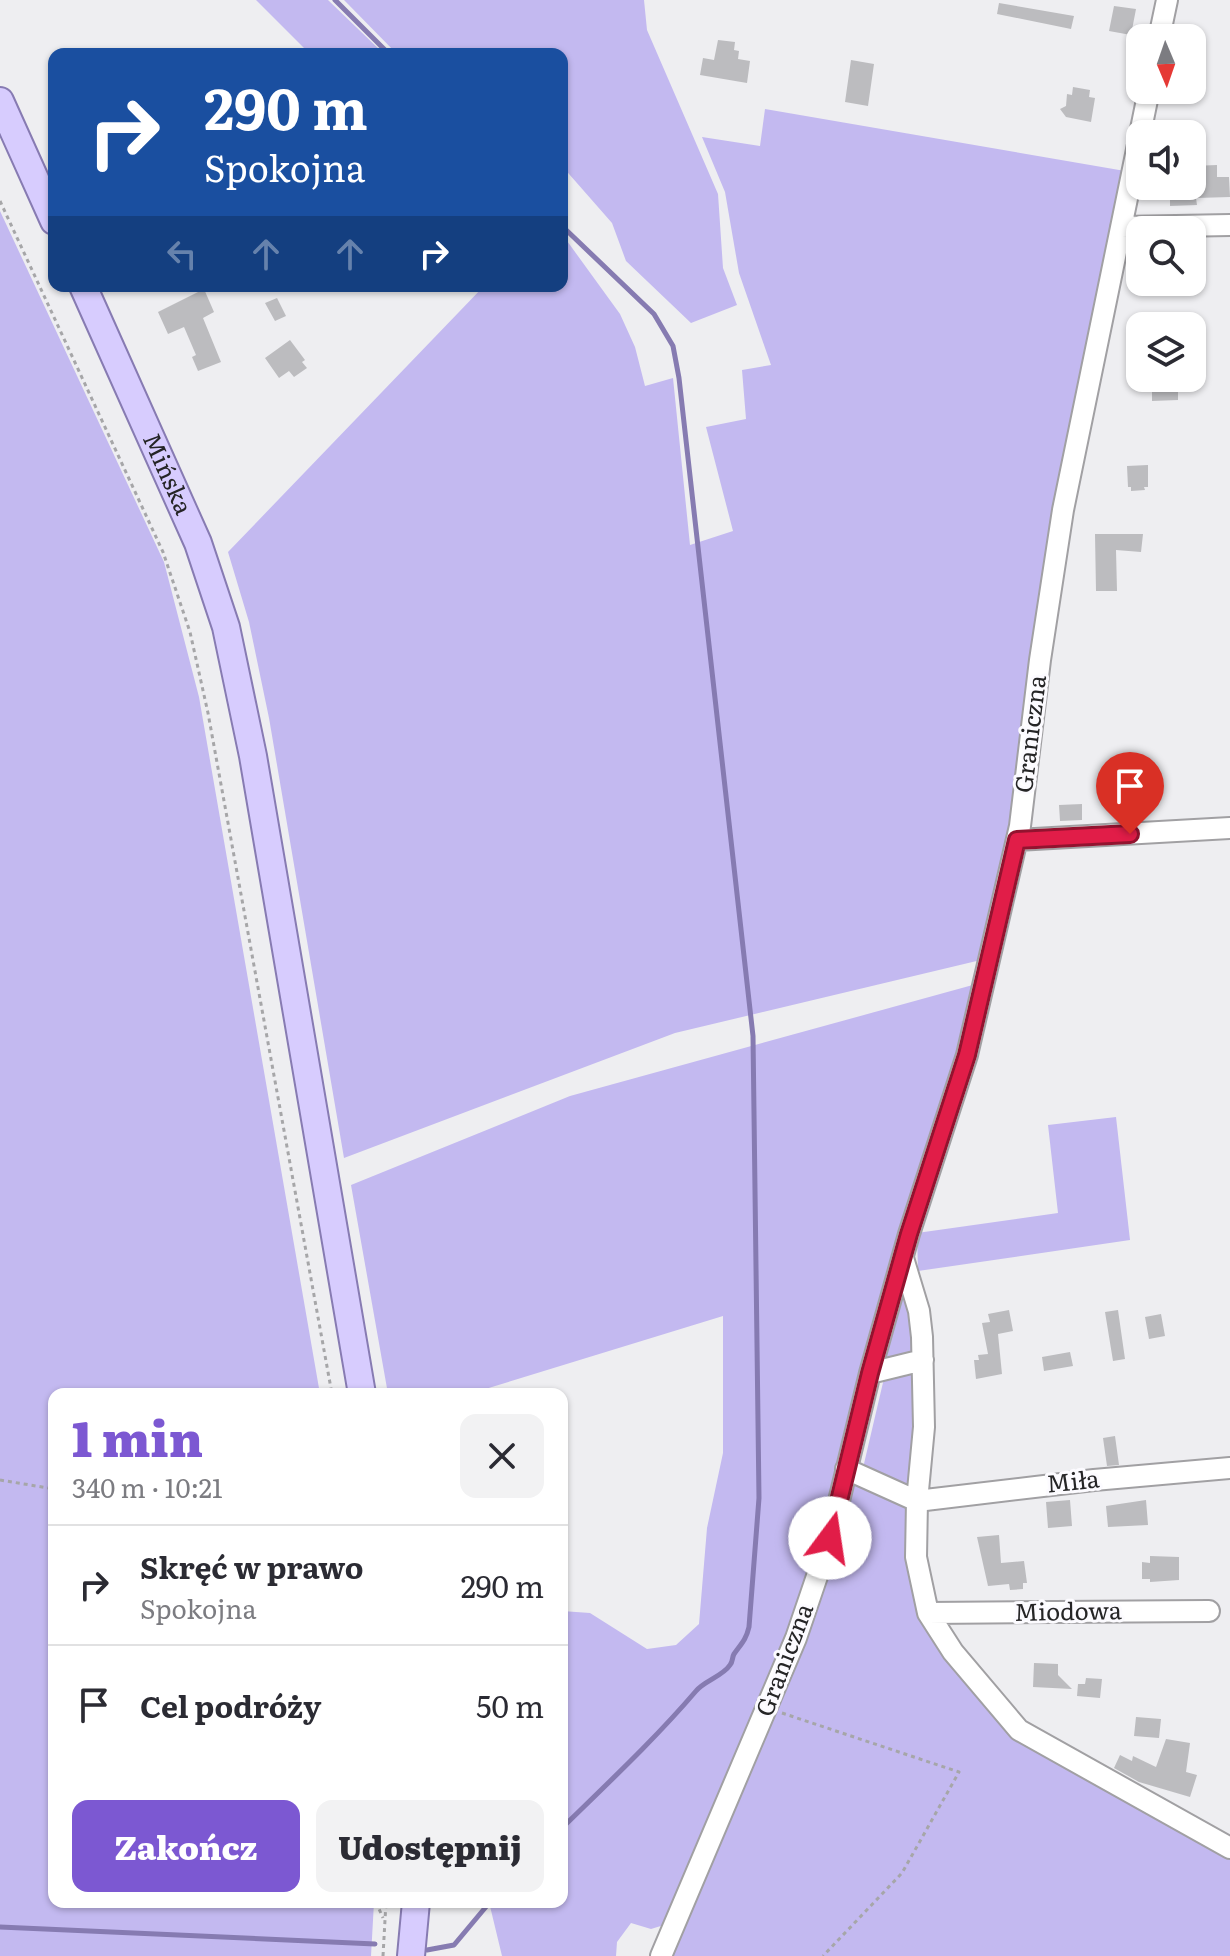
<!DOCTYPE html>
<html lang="pl">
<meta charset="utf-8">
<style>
:root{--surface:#fff;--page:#f2f2f3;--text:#2b2b33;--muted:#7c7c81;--line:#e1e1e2;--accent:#7c58d2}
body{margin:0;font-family:Literata,serif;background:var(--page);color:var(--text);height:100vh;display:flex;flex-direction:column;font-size:30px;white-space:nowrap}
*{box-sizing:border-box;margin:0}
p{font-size:26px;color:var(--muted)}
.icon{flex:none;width:44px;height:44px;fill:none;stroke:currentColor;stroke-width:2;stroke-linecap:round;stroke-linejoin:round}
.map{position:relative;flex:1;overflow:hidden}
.details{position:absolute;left:48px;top:1388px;width:520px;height:520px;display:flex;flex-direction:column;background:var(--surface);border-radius:16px;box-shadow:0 2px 6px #0004}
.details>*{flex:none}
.top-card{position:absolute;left:48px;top:48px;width:520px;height:244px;border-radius:16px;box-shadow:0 2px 6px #0004;background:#1a4fa0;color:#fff;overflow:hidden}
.needle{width:52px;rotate:178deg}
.buttons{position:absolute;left:1126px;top:24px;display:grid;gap:16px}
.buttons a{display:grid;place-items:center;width:80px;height:80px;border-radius:16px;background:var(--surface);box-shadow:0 2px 6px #0004;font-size:40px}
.pin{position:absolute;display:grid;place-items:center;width:68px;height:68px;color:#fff;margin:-82px -34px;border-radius:50% 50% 50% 0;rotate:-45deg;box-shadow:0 0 8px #0007}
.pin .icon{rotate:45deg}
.me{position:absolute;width:88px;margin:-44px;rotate:14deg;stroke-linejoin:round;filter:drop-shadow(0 0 6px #0008)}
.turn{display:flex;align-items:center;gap:28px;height:168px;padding:0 24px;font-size:36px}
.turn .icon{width:104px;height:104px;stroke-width:2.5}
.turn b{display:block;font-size:56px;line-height:68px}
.lanes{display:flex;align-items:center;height:76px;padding:0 24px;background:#0003;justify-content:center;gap:40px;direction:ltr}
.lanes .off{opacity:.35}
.round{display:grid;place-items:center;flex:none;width:84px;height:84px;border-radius:16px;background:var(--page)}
.head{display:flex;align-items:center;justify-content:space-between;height:136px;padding:0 24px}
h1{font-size:48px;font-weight:800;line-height:60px;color:var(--accent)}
.action{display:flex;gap:16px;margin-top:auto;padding:16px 24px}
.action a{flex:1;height:92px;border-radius:16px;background:var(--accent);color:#fff;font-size:32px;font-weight:800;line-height:92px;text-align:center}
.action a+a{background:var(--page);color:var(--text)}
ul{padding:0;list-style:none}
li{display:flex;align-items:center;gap:24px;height:120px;padding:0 24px;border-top:2px solid var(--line)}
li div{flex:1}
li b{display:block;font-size:30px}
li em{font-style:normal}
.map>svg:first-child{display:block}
.green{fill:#c3b9f0}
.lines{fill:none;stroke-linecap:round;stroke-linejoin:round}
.stream{stroke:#867bb1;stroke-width:5}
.building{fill:#bcbcbf}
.minor-casing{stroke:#a1a0a3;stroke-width:24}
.major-casing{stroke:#877bb2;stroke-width:30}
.path{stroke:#a6a6a8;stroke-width:3;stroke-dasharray:4 4;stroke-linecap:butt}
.minor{stroke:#fff;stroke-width:20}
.major{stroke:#d7ccfe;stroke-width:26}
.route-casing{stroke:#92132f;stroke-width:20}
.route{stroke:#e11d48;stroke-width:14}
.labels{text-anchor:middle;stroke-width:6;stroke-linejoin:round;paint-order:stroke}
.street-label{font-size:24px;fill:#252526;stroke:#fcfbff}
</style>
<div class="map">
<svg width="1230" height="1956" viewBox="0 0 1230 1956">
<rect width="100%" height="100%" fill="#eeeef1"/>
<path class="green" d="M256 0H328L384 54H310Z
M344 0H644L647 30 718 194 723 268 737 305 691 323 626 261 612 223 562 166V54H397Z
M765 109 1125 171 1011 835 985 959 675 1033 344 1158 269 718 249 622 228 552 484 286H562V234L620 314 635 347 645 386 673 378 690 545 733 531 706 427 746 419 742 370 771 365 739 273 725 192 702 137 760 146Z
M0 211 164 562 199 697 320 1394H54V1902H374L371 1956H0Z
M980 983 808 1582 768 1689 664 1925 651 1929 631 1923 617 1942 616 1956H502L489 1902H562V1611L590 1613 647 1649 676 1645 699 1624 707 1528 723 1453V1316L469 1394H388L351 1185 570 1096Z
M1116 1117 1130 1240 918 1271 917 1233 1058 1213 1048 1125Z
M902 1285 909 1286 916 1353 874 1368Z
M918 1365 910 1492 863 1468 885 1374Z
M850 1481 909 1502 911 1555 981 1698 1208 1848 1230 1857V1956H662Z"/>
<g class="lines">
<path class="stream" d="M335 0 389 54
M562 226 654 314 673 346 679 378 753 1036 759 1498 749 1627C746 1640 741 1644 734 1654 732 1657 733 1662 730 1665 723 1676 704 1681 696 1691 655 1739 608 1783 562 1828
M0 1927 375 1944
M427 1950 454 1945 490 1902"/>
</g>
<path class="building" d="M999 3 1074 16 1071 29 997 14Z
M1114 6 1136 9 1131 35 1109 31Z
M718 40 735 42 734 50 739 51 738 59 750 61 747 83 700 75 703 58 714 60Z
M851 60 874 64 868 106 845 102Z
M1073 87 1090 90 1089 97 1095 98 1091 122 1066 117 1060 109 1066 106 1067 94 1072 95Z
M1217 165V177H1229L1230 197 1196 198 1197 205 1170 206V188L1192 187V166Z
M204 289 214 312 203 318 221 362 198 371 192 357 196 355 184 327 168 334 158 312Z
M277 298 286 316 275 321 265 303Z
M290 340 305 360 302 362 307 368 294 377 289 371 279 378 265 358Z
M1152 378H1178V400L1152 401Z
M1148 465V487H1144L1145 490 1131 491V487H1128L1127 466Z
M1095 534H1143L1141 552 1116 550 1117 591H1096Z
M1124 763 1125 779H1131L1133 801 1109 802 1108 773 1115 772Z
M1082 804V820L1060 821 1059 805Z
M1009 1310 1013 1331 998 1334 1002 1374 976 1379 974 1360H979L978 1355 988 1354 982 1323 990 1322 988 1314Z
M1118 1310 1125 1359 1113 1361 1105 1312Z
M1161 1314 1165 1336 1149 1339 1145 1317Z
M1070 1352 1073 1366 1044 1371 1042 1357Z
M1115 1436 1119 1465 1107 1466 1103 1438Z
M1070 1500 1072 1526 1048 1528 1046 1502Z
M1146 1500 1148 1525 1108 1527 1106 1506Z
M999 1535 1001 1563 1024 1561 1027 1583H1023V1589L1010 1590 1009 1584 988 1586 977 1537Z
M1150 1556 1179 1557V1580L1150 1582V1579H1142V1562L1150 1563Z
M1034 1663 1058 1664V1675L1072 1689 1033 1687Z
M1086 1678 1102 1679 1100 1698 1077 1696 1078 1684H1085Z
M1136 1717 1161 1719 1159 1738 1134 1736Z
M1166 1739 1190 1743 1186 1772 1197 1775 1190 1797 1139 1782 1114 1768 1120 1755 1132 1761 1133 1756 1156 1767Z"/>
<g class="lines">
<defs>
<path id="minor" d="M1159 38 1167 0
M1140 134 1149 90
M1121 227 1230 225
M1017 840 1230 828
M903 1258 919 1311 922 1337 924 1427 917 1501 916 1557 928 1613 953 1652 1019 1730 1230 1848
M870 1373 923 1360
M846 1469 917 1501 1094 1480 1230 1468
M928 1613 1209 1611
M661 1956 796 1638 830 1538 870 1373 909 1234 967 1055 1020 826 1040 660 1063 510 1140 135"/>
<g id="major">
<path d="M0 101 54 221"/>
<path id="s1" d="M83 286 198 543 226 627 253 756 362 1394"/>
<path d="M411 1956 416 1902"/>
</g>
</defs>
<use href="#minor" class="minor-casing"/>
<use href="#major" class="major-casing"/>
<path class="path" d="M0 201 163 552 190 632 208 713 332 1394
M0 1480 54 1489
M782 1713 959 1772 902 1873 823 1956
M376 1902 383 1918
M383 1956 386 1902"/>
<use href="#minor" class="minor"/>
<use href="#major" class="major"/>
</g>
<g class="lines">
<defs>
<path id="route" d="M830 1538 870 1373 909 1234 967 1055 1017 840 1130 834"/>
</defs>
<use href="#route" class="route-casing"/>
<use href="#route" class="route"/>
</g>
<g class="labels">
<g class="street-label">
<text dy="8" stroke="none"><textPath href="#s1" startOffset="206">Mińska</textPath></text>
<text transform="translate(1031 734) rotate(-83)" y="8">Graniczna</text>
<text transform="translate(1073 1482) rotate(-6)" y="8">Miła</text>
<text transform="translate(1068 1612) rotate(-1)" y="8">Miodowa</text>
<text transform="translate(785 1660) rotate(-69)" y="8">Graniczna</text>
</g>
</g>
</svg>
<div class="buttons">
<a><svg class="needle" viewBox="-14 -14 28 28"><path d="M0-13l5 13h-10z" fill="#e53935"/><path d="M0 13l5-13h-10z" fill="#7c7c81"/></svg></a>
<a><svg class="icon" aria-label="sound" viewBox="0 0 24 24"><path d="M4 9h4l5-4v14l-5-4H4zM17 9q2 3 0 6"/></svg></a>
<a><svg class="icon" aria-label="search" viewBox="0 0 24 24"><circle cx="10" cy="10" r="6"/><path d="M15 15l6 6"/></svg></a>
<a><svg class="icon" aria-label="layers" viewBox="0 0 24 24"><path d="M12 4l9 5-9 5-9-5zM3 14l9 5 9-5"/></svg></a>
</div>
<div class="pin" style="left:1130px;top:834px;background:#d93025"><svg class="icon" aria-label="arrive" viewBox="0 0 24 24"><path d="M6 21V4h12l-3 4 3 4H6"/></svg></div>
<svg class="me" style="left:830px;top:1538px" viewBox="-20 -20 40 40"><circle r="19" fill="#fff"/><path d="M0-13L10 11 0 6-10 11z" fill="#e11d48"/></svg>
<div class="top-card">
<div class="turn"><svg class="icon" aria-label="right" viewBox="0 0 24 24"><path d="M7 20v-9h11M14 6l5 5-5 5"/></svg><div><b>290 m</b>Spokojna</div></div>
<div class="lanes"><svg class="icon off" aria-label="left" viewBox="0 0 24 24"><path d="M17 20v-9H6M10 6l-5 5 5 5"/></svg><svg class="icon off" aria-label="ahead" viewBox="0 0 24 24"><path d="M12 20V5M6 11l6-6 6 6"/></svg><svg class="icon off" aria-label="ahead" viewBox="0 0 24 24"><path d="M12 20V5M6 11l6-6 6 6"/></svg><svg class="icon" aria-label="right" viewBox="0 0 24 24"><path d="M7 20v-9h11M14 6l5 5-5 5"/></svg></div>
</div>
<section class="details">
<div class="head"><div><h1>1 min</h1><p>340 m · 10:21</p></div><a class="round"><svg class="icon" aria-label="close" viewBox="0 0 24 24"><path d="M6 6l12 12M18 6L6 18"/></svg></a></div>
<ul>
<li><svg class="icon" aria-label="right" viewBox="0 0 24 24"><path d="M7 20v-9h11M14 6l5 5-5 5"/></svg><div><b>Skręć w prawo</b><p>Spokojna</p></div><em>290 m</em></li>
<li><svg class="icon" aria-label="arrive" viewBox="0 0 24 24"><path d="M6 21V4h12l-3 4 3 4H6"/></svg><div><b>Cel podróży</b></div><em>50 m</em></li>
</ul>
<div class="action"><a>Zakończ</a><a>Udostępnij</a></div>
</section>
</div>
